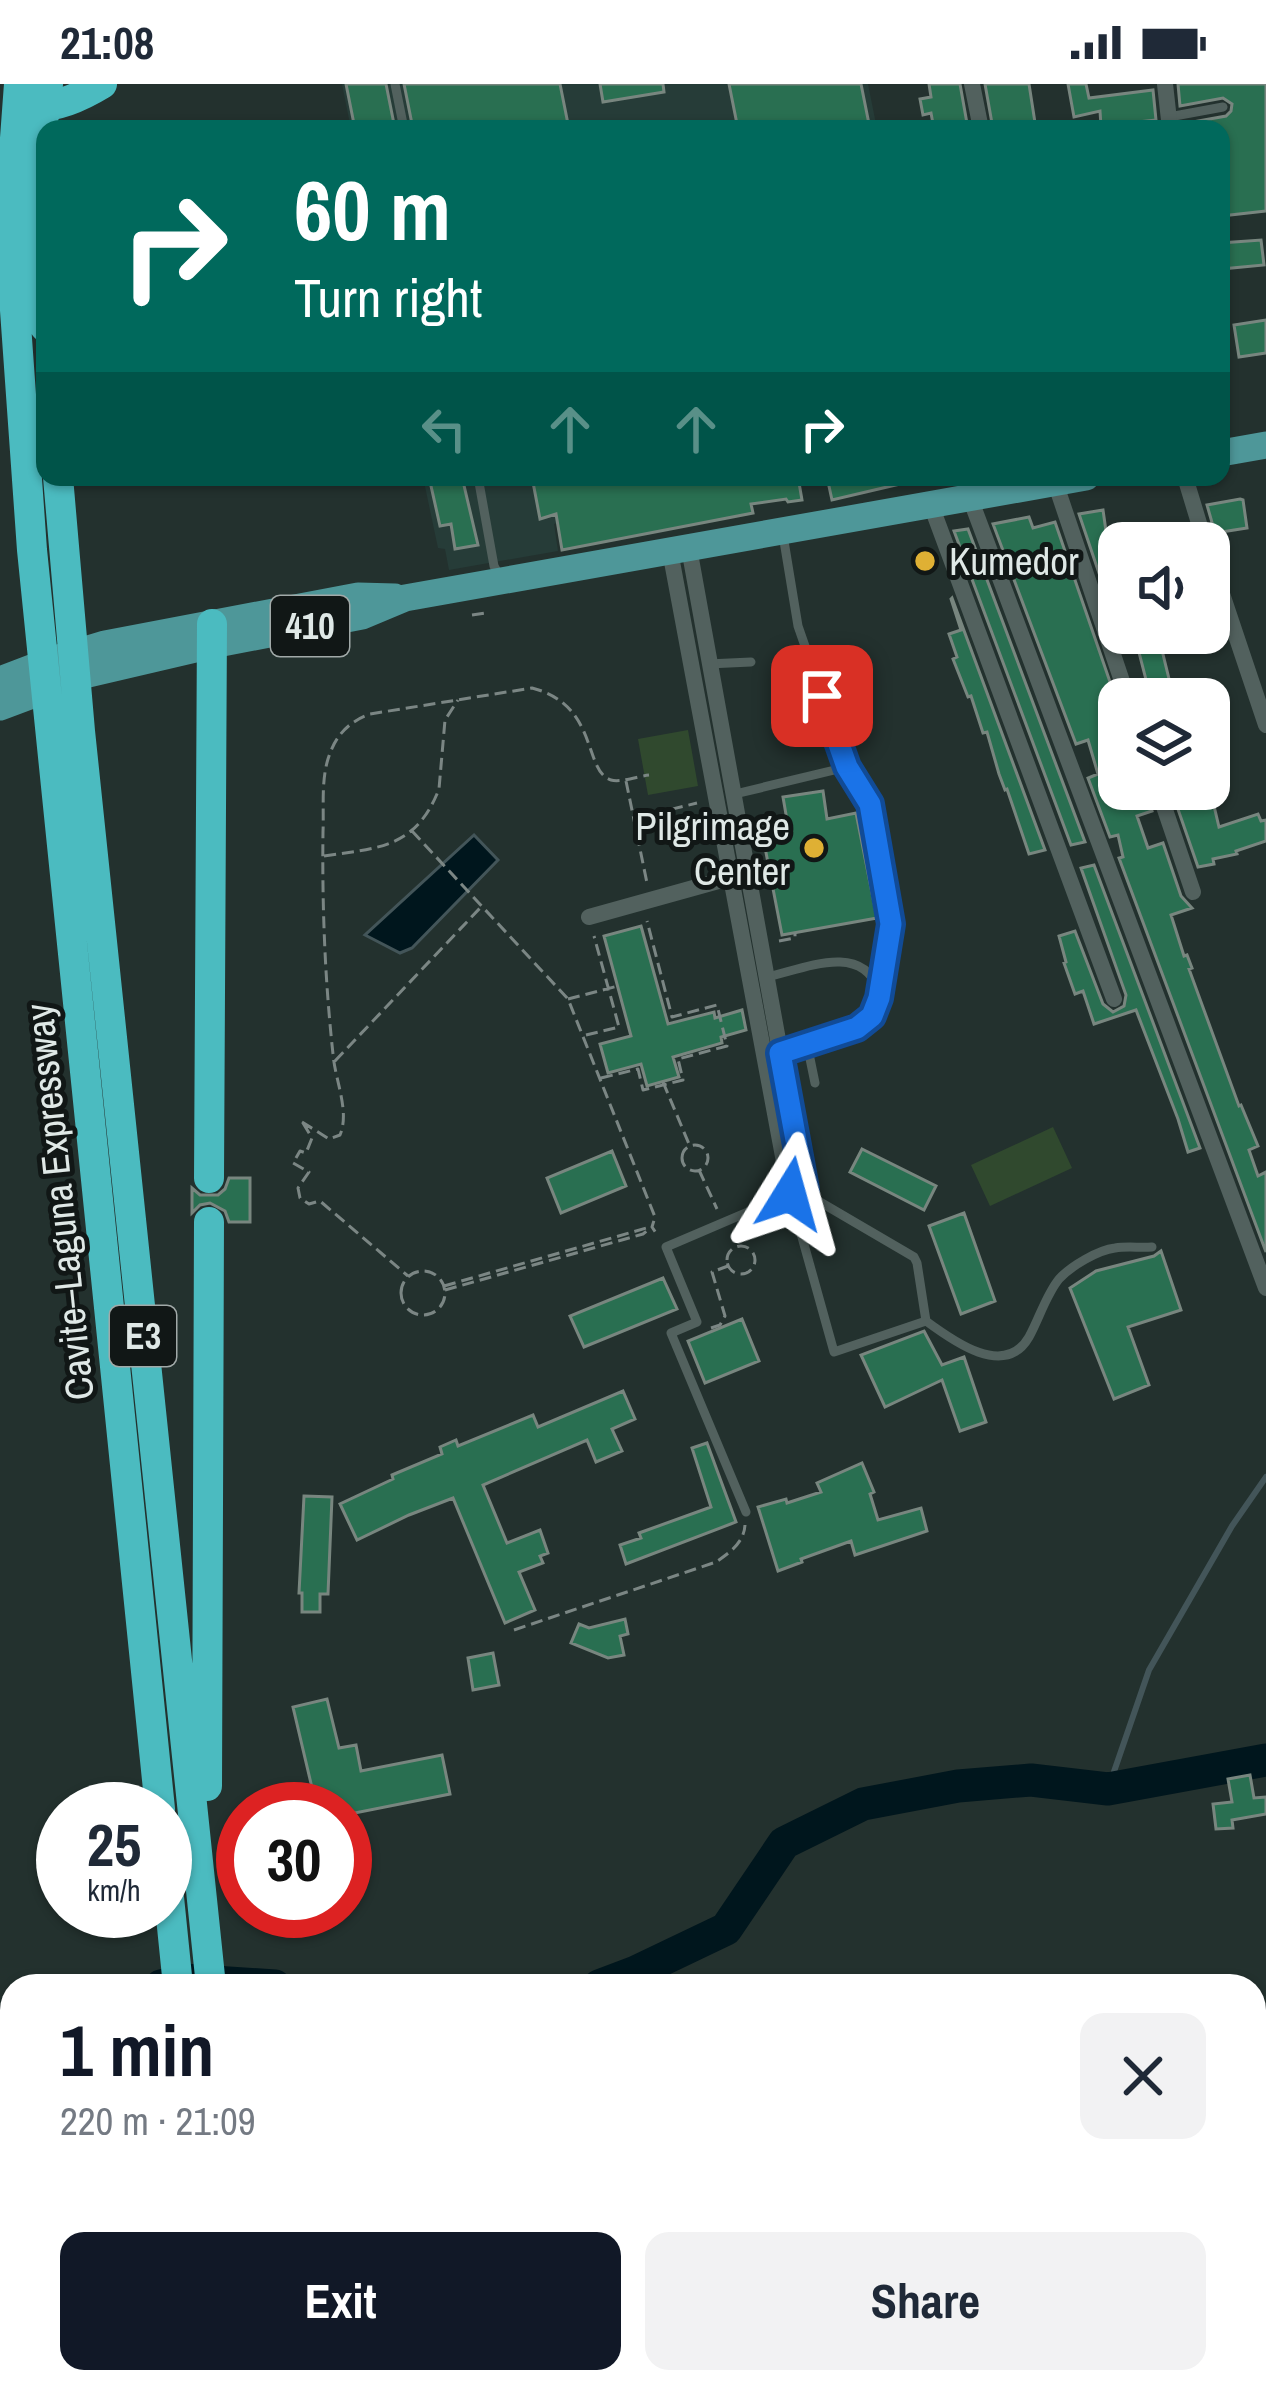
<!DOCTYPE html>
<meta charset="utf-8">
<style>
:root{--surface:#fff;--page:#f2f2f3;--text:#1f2937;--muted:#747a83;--accent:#111827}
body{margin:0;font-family:"Archivo Narrow",sans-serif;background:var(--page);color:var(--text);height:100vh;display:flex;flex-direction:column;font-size:45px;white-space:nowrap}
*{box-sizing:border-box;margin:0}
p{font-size:39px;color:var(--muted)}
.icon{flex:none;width:66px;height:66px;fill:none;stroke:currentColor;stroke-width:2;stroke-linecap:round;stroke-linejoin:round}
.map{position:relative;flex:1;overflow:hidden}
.details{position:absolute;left:0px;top:1890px;width:1266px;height:420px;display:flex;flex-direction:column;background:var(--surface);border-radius:36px 36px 0 0;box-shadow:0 3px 9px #0004}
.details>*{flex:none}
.banner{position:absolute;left:36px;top:36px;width:1194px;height:366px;border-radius:24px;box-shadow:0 3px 9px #0004;background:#00695c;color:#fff;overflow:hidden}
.controls{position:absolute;left:1098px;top:438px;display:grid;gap:24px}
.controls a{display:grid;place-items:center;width:132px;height:132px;border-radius:24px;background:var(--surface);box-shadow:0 3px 9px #0004;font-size:60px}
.speed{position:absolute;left:36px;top:1698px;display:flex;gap:24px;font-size:60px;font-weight:700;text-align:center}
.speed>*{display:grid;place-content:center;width:156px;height:156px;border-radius:50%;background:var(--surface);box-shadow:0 3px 9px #0004;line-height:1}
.speed small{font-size:30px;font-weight:400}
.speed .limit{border:18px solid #d22;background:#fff;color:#111}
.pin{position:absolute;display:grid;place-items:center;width:102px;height:102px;color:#fff;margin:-51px;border-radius:24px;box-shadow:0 6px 18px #0006}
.me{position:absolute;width:132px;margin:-66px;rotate:8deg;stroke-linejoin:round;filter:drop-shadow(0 0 9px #0008)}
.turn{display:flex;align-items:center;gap:42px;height:252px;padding:0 60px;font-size:54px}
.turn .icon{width:156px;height:156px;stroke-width:2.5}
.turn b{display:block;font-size:84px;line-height:102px}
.lanes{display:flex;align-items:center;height:114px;padding:0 60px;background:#0003;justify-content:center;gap:60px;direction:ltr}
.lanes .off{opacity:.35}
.round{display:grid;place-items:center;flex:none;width:126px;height:126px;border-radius:24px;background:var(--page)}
.overview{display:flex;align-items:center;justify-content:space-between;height:204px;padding:0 60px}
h1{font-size:72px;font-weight:700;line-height:90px;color:var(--accent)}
.cta{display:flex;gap:24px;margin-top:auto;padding:24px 60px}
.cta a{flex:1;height:138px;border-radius:24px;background:var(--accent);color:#fff;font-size:48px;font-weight:700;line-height:138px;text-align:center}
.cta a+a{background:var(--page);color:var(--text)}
.status{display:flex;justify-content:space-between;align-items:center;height:84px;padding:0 60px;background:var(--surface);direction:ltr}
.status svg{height:33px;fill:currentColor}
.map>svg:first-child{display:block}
.built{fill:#263c38}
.green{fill:#30492e}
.water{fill:#00161d;stroke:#435559;stroke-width:3}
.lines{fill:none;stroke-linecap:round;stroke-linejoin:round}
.stream{stroke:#435559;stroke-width:6}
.river{stroke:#00161d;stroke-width:33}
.building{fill:#296f51;stroke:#78867f;stroke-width:3}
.path{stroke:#7b8684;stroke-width:3;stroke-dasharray:12 6;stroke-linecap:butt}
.lane{stroke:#52615e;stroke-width:9}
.street{stroke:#52615e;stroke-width:16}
.primary{stroke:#4e9799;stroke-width:27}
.highway{stroke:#4bbbc0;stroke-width:30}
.route-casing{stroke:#114b97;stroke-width:30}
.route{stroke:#1a73e8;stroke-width:21}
.poi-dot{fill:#dfb034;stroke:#111716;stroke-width:4.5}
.labels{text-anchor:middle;stroke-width:10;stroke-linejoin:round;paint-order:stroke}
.shield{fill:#111716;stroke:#a1a9a8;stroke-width:3}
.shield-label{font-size:36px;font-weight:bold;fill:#dfe8e6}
.poi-label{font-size:39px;fill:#dfe8e6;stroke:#111716;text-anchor:start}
.street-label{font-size:39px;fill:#dfe8e6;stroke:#111716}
</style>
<div class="status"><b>21:08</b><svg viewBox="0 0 49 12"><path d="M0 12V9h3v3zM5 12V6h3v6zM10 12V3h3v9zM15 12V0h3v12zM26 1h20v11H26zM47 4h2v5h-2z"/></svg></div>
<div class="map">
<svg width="1266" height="2310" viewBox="0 0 1266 2310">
<rect width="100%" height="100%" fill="#23312e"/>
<path class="built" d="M342 0H868L877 45H351Z
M423 393H695L554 440 558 467 449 486 445 465 438 464Z"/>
<path class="green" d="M688 646 698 702 648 711 638 655Z
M1053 1043 1072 1084 990 1122 971 1081Z"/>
<path class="water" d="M474 751 498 776 412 864 400 869 365 851Z"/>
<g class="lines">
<path class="stream" d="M1108 1705 1149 1586 1232 1442 1266 1393"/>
<path class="river" d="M161 1902 184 1896 275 1902
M599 1902 636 1888 726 1845 784 1759 863 1720 958 1702 1031 1696 1108 1705 1266 1676
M0 2074 12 2069"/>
</g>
<path class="building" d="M346 0H386L395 45H355Z
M404 0H560L569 45H413Z
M600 0H663L664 8 603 18Z
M729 0H861L870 45H738Z
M929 0H960L968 45H934L931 29 923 31 920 15 931 13Z
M985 0H1029L1036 45H993Z
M1068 0H1086L1089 14 1153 6 1156 36 1101 42 1100 27 1074 33Z
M1178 0H1266V127L1221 132V45H1187V39L1226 32 1231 27 1232 20 1223 14 1180 22Z
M1261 156 1264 181 1221 185V159Z
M1266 236V269L1239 273 1234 241Z
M429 393H462L478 461 455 465 451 440 440 442Z
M532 393H798L802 416 788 418 786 415 751 420 753 429 562 466 556 430 540 435Z
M827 393H903L904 399 832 416Z
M1240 415 1243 416 1247 444 1215 449 1207 421Z
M1103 426 1107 454 1153 441 1158 459H1119V503L1105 507 1079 430Z
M1029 433 1033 444 1055 438 1119 624V705H1145L1152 727 1137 732 1148 764 1163 759 1181 812 1192 824 1171 831 1184 872 1187 871 1192 884 1189 885 1239 1022 1241 1021 1258 1062 1249 1066 1258 1092 1266 1088V1168L1119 774 1123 773 1118 751 1110 753 1088 694 1098 690 1088 656 1076 660 993 440Z
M968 445 1085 758 1071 761 954 447Z
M951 515 952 514 1045 766 1029 770 1007 705 1005 706 999 690 987 648 983 649 971 612 968 613 953 575 957 573 949 550 961 546Z
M1134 549H1154L1156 555 1159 554 1172 607 1201 598 1206 615H1151Z
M1171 705H1210L1219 743 1258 730 1261 737 1266 736V757L1236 767 1237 770 1213 775 1214 780 1198 783Z
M823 707 827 735 856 729 877 834 782 851 762 748 788 742 783 713Z
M1094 781 1200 1064 1188 1068 1178 1035 1136 926 1094 940 1083 907 1075 910 1064 879 1066 878 1059 852 1075 847 1103 920 1113 928 1124 922 1126 911 1081 784Z
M641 842 668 940 714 928 715 934 742 926 746 946 721 953 722 959 673 973 679 993 647 1002 641 980 608 989 600 960 631 952 604 852Z
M862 1065 936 1102 924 1126 850 1088Z
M612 1067 626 1102 561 1129 547 1094Z
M229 1094H250V1138H229L225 1127 210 1119 200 1121 192 1129V1104L200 1111H218L225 1105Z
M964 1129 995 1217 961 1230 929 1142Z
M1161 1167 1181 1226 1128 1243 1149 1301 1114 1315 1070 1204 1096 1187 1154 1172Z
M663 1194 677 1225 584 1263 570 1232Z
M742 1235 759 1277 705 1299 688 1257Z
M924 1247 942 1281 964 1273 986 1338 960 1347 942 1296 885 1323 861 1271Z
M623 1307 635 1335 612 1345 622 1367 596 1378 587 1356 483 1401 507 1459 540 1446 548 1469 540 1472 543 1479 519 1488 535 1526 505 1539 453 1414 409 1431 357 1456 340 1420 393 1395 392 1391 442 1370 440 1363 456 1356 458 1362 533 1331 538 1343Z
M707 1359 736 1438 626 1480 620 1461 641 1454 639 1449 711 1423 692 1364Z
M862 1379 874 1408 870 1410 878 1436 921 1424 927 1447 855 1471 851 1457 801 1475 802 1478 778 1487 758 1423 786 1415 787 1419 821 1408 817 1399Z
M304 1412 332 1413 328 1510H320V1528H302V1509H299Z
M625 1535 628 1550 620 1552 624 1571 608 1574 571 1559 579 1540 589 1544Z
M493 1569 499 1601 473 1606 468 1574Z
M327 1615 339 1664 356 1661 361 1687 442 1671 450 1710 345 1731V1725H317L293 1623Z
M1250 1691 1254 1714 1266 1713V1730L1232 1736 1233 1744 1216 1745 1213 1720 1232 1718 1228 1695Z"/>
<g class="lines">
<path class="path" d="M472 531 485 529
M626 697 647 799
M636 734 697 719
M412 747 568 915 655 1133 652 1143 658 1152
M324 772C379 764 416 764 439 705L445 636 458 616
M779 857 795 854V849
M568 915 618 902
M586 951 619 943 594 852
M335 977 481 823
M601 994 638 985 643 1006 683 996 678 975 727 962 717 921 672 933 647 837
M663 998 689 1060
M302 1038 329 1055 340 1051C350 1027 335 996 333 970 325 897 322 822 323 748 324 724 321 698 328 675 335 652 348 638 370 630L532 604C599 621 583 687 611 696 620 699 639 692 649 691
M303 1039 312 1054 306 1069 300 1067 293 1079 309 1088 298 1104 300 1114 309 1120 320 1117 408 1192
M682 1074a13 13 0 1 1 26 0a13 13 0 1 1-26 0Z
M699 1086 717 1125
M727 1176a14 14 0 1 1 28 0a14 14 0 1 1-28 0Z
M401 1209a22 22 0 1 1 44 0a22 22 0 1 1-44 0Z
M444 1202 650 1143
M445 1206 643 1150 649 1145
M711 1244 720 1241 725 1232 712 1188 728 1182
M514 1546 716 1478C729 1469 744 1459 745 1441"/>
<path class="lane" d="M395 0 404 45
M1169 33 1223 23
M478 393 494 482 499 491
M708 580 751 578
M735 710 847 683
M767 893C803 885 861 858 878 905
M807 960 815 999
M781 969 857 944 872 932 879 915 891 840 870 720 847 683 798 542 783 451
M926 1237C953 1257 1005 1295 1029 1253 1039 1235 1046 1211 1059 1195 1071 1182 1098 1166 1115 1164 1127 1162 1140 1164 1152 1163
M746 1428 671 1249 697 1238 666 1163 790 1110 834 1268 926 1237 917 1179 914 1173 820 1118 805 1105"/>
<path class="street" d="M972 0 981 45
M1165 0 1170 45
M1185 393 1205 459
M1055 398 1128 615
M970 414 1266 1204
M931 421 1114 915
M670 467 790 1110 805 1105 689 464
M1209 471 1266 641
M1158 705 1193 808
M589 833 740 791"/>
<path class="primary" d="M1221 369 1266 361
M0 596 52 576 105 560 358 512 395 513
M0 623 88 590 212 561 362 532 405 514 1086 393"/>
<path class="highway" d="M19 0 10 122 12 184 32 466 160 1725
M30 24C57 23 79 14 102 0
M45 243C38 161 35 82 48 0
M58 393 80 647 211 1902
M209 1094 212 540
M207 1702 209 1138
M165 1774 178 1902
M193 2298V2310
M227 2298V2310"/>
</g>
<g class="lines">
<defs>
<path id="route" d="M790 1110 805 1105 780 969 857 944 872 932 879 914 891 840 870 720 847 683 822 612"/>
</defs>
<use href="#route" class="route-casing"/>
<use href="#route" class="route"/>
</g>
<g class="poi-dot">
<circle cx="925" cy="477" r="12"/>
<circle cx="814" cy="764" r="12"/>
</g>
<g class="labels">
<g class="shield">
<rect x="271" y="512" width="78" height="60" rx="9"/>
<rect x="110" y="1222" width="66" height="60" rx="9"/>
</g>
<g class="shield-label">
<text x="310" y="555">410</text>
<text x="143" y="1265">E3</text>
</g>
<g class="poi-label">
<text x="949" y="491">Kumedor</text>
<text x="790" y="756" text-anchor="end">Pilgrimage<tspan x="790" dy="45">Center</tspan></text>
</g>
<g class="street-label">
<text transform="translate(59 1118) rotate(-96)" y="14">Cavite–Laguna Expressway</text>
</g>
</g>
</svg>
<div class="controls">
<a><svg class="icon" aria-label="sound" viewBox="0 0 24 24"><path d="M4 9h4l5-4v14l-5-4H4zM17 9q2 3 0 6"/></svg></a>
<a><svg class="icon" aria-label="layers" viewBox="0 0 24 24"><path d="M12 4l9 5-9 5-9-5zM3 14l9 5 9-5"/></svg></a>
</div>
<div class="speed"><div>25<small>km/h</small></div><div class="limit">30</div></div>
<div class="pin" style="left:822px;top:612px;background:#d93025"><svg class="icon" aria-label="arrive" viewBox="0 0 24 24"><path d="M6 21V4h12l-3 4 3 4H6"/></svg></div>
<svg class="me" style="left:790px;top:1110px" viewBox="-20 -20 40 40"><path d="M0-17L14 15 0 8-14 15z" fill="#1a73e8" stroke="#fff" stroke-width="4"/></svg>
<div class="banner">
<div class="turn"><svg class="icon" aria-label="right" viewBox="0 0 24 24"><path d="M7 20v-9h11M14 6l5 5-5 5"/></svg><div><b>60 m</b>Turn right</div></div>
<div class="lanes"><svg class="icon off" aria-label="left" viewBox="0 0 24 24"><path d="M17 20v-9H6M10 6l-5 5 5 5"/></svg><svg class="icon off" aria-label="ahead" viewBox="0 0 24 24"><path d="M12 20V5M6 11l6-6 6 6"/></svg><svg class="icon off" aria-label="ahead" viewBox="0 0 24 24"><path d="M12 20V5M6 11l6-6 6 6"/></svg><svg class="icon" aria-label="right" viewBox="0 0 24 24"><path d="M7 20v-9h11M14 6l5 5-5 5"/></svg></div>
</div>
<section class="details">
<div class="overview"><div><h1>1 min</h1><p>220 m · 21:09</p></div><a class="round"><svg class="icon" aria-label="close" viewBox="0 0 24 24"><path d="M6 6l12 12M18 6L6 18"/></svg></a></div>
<div class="cta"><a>Exit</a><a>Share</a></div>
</section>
</div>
